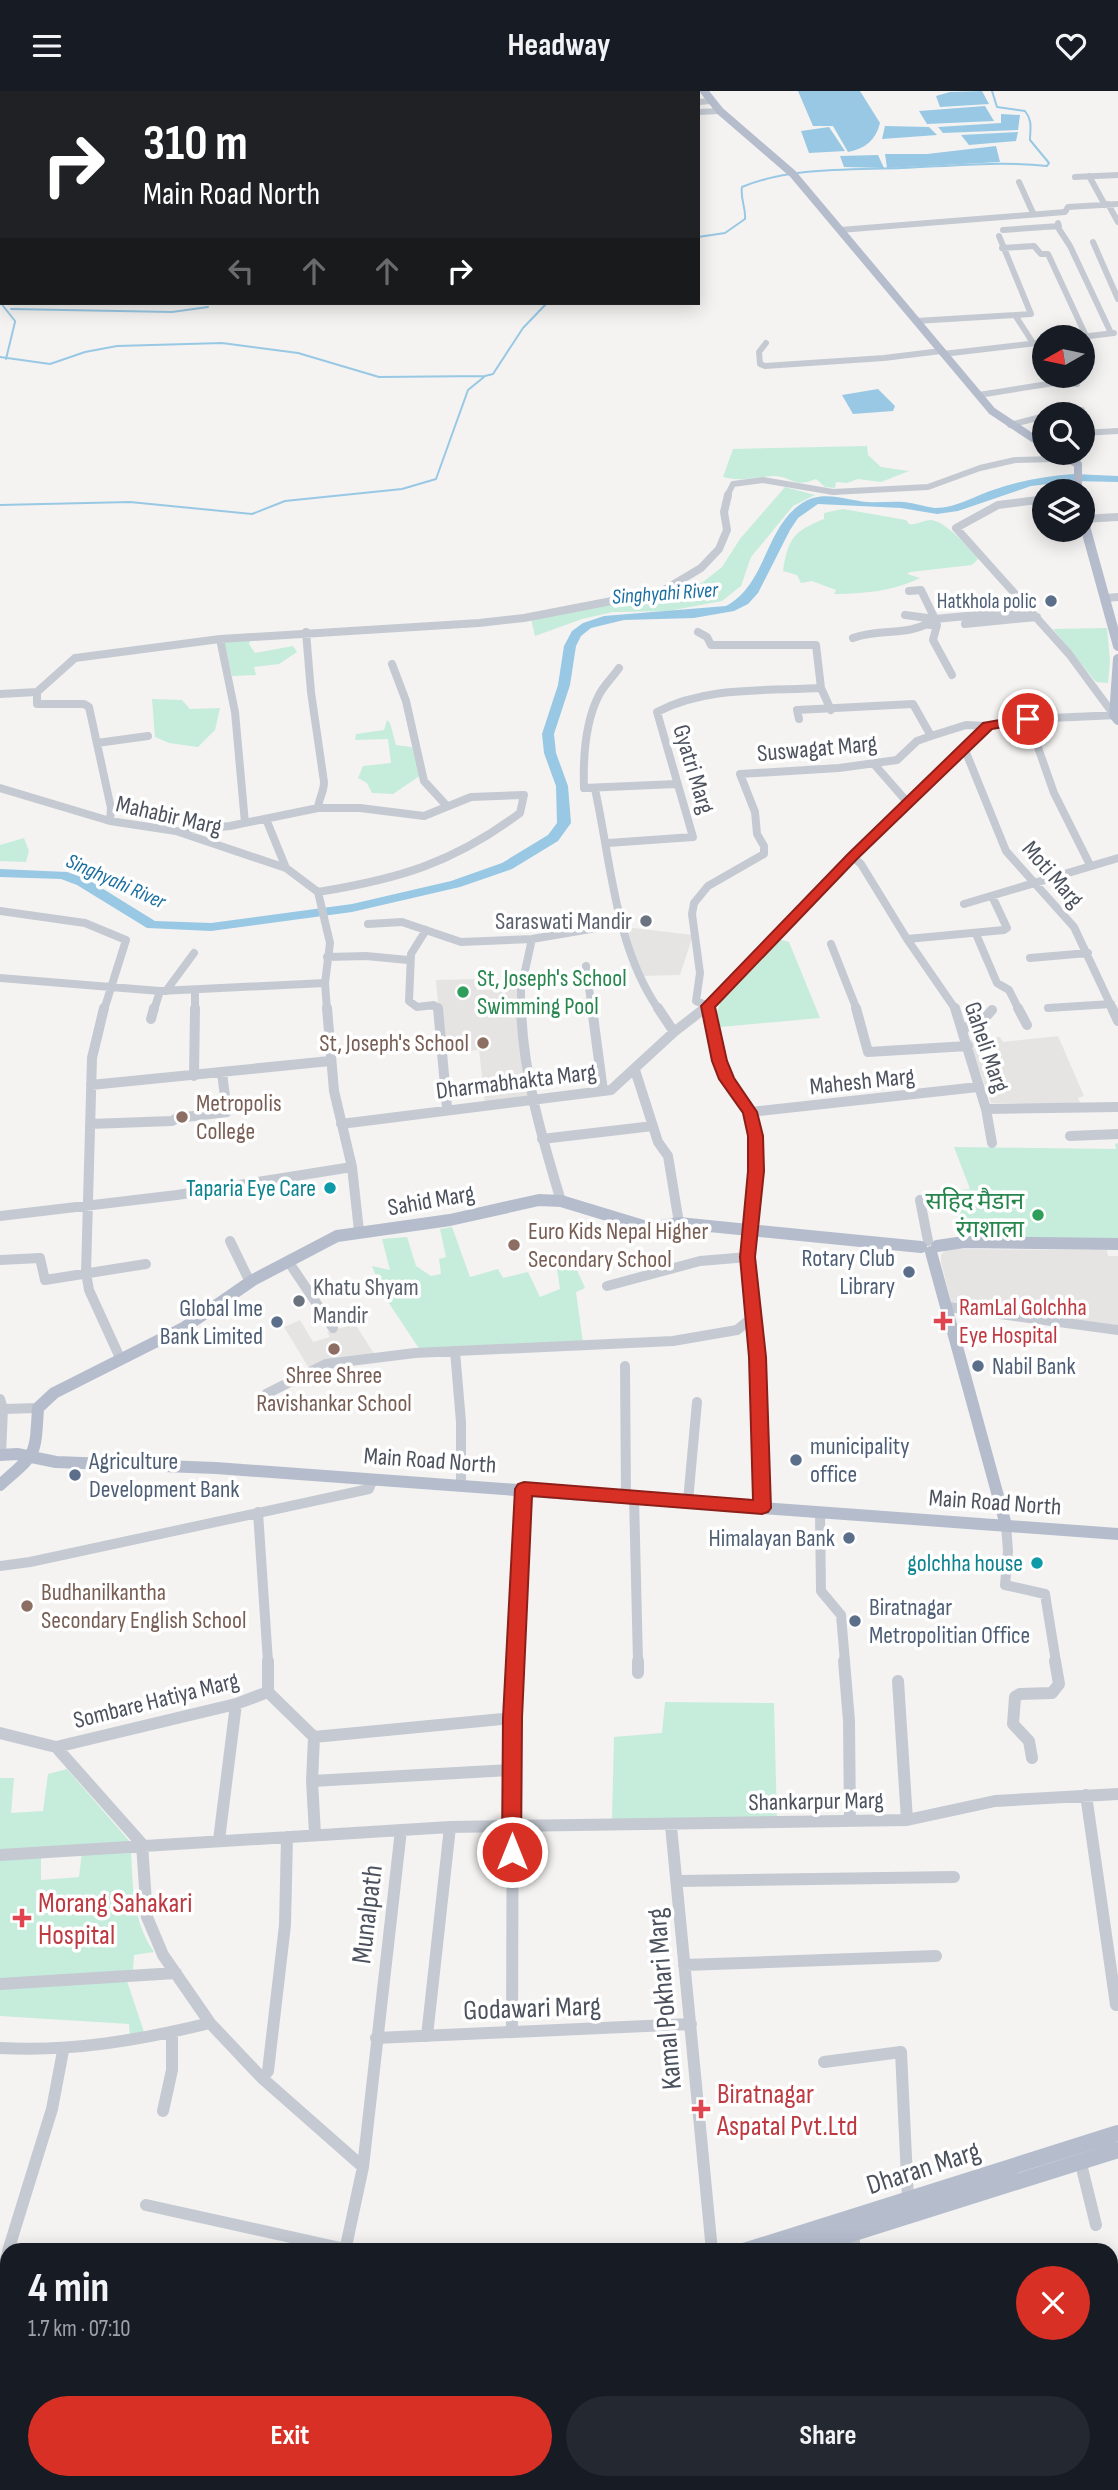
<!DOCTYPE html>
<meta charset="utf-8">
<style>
:root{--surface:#171b24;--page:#242831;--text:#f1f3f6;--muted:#9ea1a6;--accent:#d93025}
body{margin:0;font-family:"Sofia Sans Condensed","Noto Sans Devanagari",sans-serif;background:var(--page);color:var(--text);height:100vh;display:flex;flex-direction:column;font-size:26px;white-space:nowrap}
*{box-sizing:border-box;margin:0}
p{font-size:23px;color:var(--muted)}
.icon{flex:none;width:38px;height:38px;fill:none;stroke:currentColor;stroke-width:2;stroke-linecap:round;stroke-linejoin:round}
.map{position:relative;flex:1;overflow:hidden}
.panel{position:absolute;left:0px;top:2152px;width:1118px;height:247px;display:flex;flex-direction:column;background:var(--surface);border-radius:21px 21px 0 0;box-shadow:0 4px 18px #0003}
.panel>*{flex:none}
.top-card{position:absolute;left:0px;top:0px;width:700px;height:214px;box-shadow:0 4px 18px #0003;background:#202124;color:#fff;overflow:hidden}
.needle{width:46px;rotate:261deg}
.controls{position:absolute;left:1032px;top:234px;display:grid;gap:14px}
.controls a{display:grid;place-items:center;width:63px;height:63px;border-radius:50%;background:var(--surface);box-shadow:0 4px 18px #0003;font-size:35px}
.pin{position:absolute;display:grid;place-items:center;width:60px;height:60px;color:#fff;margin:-30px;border:4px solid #fff;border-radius:50%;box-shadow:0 2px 7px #0007}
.me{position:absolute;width:77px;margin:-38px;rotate:0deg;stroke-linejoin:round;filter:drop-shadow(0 0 5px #0008)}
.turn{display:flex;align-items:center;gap:24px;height:147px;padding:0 28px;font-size:32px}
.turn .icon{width:91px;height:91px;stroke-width:2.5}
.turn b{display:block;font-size:49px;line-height:60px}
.lanes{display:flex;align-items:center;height:66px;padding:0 28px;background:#0003;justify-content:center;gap:35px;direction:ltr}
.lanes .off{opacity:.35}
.round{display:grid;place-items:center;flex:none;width:74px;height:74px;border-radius:37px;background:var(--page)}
.summary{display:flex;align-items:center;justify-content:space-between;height:119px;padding:0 28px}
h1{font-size:42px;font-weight:700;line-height:52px}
.action{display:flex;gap:14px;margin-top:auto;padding:14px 28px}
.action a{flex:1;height:80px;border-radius:42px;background:var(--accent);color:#fff;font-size:28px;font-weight:700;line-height:80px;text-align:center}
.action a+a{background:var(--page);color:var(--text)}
header{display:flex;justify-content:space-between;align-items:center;height:91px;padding:0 28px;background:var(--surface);font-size:32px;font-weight:700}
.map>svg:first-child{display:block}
.education{fill:#e5e4e3}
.green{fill:#c6ecdb}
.water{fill:#98c8e4}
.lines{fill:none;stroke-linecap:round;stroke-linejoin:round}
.stream{stroke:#98c8e4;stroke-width:2}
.river{fill:#98c8e4;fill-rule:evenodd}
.minor-far3{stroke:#c5cad2;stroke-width:6}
.minor-far2{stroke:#c5cad2;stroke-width:8}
.minor-far1{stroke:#c5cad2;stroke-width:10}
.minor{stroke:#c5cad2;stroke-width:12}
.major-far3{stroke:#b5bdcd;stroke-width:8}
.major-far2{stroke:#b5bdcd;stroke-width:10}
.major-far1{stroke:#b5bdcd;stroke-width:12}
.major{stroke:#b5bdcd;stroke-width:16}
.route{fill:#d93025;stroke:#8d1f18;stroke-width:2}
.service-dot{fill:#5c6f8a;stroke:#fff;stroke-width:2.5}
.worship-dot{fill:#6b7280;stroke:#fff;stroke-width:2.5}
.leisure-dot{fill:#2e9e5b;stroke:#fff;stroke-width:2.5}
.education-dot{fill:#8d6e63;stroke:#fff;stroke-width:2.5}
.culture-dot{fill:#0f9aa8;stroke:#fff;stroke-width:2.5}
.health-dot{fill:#e0444e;stroke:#fff;stroke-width:2.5}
.labels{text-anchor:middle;stroke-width:7;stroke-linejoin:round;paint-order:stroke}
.far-water-label{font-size:21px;font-style:italic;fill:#1b6fa1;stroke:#fff}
.far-service-label{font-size:21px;fill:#4e5e75;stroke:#fff;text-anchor:end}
.street-label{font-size:24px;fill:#4c525e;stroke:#fff}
.worship-label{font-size:24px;fill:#5b616d;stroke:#fff;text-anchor:end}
.leisure-label{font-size:24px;fill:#27864d;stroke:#fff;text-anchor:start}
.education-label{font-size:24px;fill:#785e54;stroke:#fff;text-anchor:start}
.culture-label{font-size:24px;fill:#0d838f;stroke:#fff;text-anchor:end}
.service-label{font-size:24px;fill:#4e5e75;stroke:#fff;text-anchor:start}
.health-label{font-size:24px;fill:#be3a42;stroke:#fff;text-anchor:start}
.near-health-label{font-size:28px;fill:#be3a42;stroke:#fff;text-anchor:start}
.near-street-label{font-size:28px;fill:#4c525e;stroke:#fff}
</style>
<header><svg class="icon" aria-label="menu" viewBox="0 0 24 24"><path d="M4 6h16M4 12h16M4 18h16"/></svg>Headway<svg class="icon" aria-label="heart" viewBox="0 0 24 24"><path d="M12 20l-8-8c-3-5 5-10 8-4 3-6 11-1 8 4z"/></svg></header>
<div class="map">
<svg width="1118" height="2399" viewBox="0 0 1118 2399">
<rect width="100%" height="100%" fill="#f4f3f2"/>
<path class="education" d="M634 837 693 844 680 884 641 885 626 838Z
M476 888 477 899 522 898 533 1008 485 1013 479 959 442 962 436 889Z
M1058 945 1084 1005 1078 1007 1081 1013 991 1012 969 949 1000 946 1003 951Z
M946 1158 1107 1159 1108 1165H1118V1234L952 1214 941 1171V1164Z
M300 1229 313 1251 330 1246 327 1241 355 1233 375 1264 310 1279 284 1236Z"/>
<path class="green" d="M867 355 868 364 881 376 909 380 881 391 858 388 847 392 836 391 835 397 825 396 816 388C793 398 793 385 773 385 754 386 744 391 723 386L733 358Z
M785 396 815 404 793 415 751 466 741 495 722 510 668 520 613 521 582 528 535 545 531 528 612 514 614 517 652 511 703 491 722 476 740 448Z
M843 418 906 429 909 433C918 434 923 429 931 429 945 430 970 457 978 468L972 474 910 481 907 483 920 487C894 500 863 503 834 503L836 499 812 490 801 492 797 484 783 480C788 447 794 440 824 428V422Z
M1107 537 1110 570 1108 592 1096 591 1053 538Z
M251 547 249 553 255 562 293 555 297 561 279 573 254 576 256 584 232 585 224 550Z
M152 608 182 609 190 618 220 617 215 639 198 656 169 652 155 646Z
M387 629 390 632 396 654 412 656 421 684 393 703 372 702 367 692 358 687 363 675 391 672 388 648 355 649 356 643 384 639Z
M24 747 29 760 26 771 0 770V754Z
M778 848 789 851 820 927 720 936 717 921 721 909Z
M1118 1052V1149L965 1148 949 1100 970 1098 954 1056 1116 1058 1115 1053Z
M452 1136 470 1186 498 1178 503 1187 528 1181 540 1206 560 1198 557 1177 573 1170 585 1197 576 1201 583 1252 420 1259 383 1203 372 1175 390 1179 382 1148 407 1146 416 1175 431 1185 441 1183 439 1168 446 1166 440 1138Z
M665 1611 774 1612 777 1731 612 1728 614 1646 662 1642Z
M67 1678 130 1751 0 1760V1687H14L11 1722 43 1720 48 1683Z
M131 1759C133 1796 132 1829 154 1861L134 1864 133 1879 0 1890V1765L41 1763V1789L79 1786 82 1761Z
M127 1890 144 1941 130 1945 129 1933 0 1925V1896Z"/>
<path class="water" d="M798 0H860L880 32C876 49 865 58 848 61L833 35H813Z
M982 0 989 13 940 16 936 5 950 1Z
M985 15 994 30 927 33 919 20Z
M1001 23 1020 24 1018 39 943 42 938 36 1001 32Z
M885 35 929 36 937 44 882 48Z
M829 36 845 60 809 62 801 40Z
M1018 41 1016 50 969 54 961 44Z
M996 55 1000 71 887 77 885 63H927Z
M878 64 884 77 844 76 840 65Z
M878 298 895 315 893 320 853 323 842 304Z"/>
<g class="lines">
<path class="stream" d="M35 1 51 0
M698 146 725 142 745 128C746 116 740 108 742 96 790 76 850 79 902 77 950 75 999 70 1047 75L1049 72 1030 49C1030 38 1033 30 1025 20L997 16 992 0
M0 211 15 230
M11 218 172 221 208 216
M0 266 50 273 85 261 117 255 222 252 298 262 379 286 485 285 493 283 523 237 547 212
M6 268 15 231
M0 414 130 411 252 423 285 410 402 398 436 388 468 299 484 286"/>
<path class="river" d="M1074 383 1118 385V391L1074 390 1031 395 958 420 937 423 901 417 818 413 798 427 790 439 758 502 748 513 734 520 694 527 624 529 591 537 581 545 576 555 570 594 554 643 556 662 568 695 571 732 558 750 512 778 460 796 352 821 211 840 147 837 77 794 61 788 0 786V778L67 781 87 788 155 830 211 832 352 813 451 790 502 772 548 744 557 732 556 695 544 662 542 643 558 594 564 555 572 540 583 532 604 525 726 515C768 492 764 435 804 411 824 399 846 409 867 411 879 412 892 410 904 411 915 412 925 416 935 417 957 417 976 404 996 398 1022 389 1048 385 1074 383Z"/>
<path class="minor-far3" d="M15 2 35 0
M698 11 711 10
M698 21 720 20
M1089 85 1105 114
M1075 86 1118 84
M1019 91 1033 122
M1108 113 1118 131
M1057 135 1070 155 1111 242
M840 139 1065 121 1068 116 1118 113
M1003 139 1059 135 1058 132
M999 145 1031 223 1015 224 1033 252
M1093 151 1118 208
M1002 157 1034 155 1041 163H1048L1086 245
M916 230 1015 224
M1073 247 1114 242
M766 252 759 261 760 273 765 275 884 267 941 260
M943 263 1045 251
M979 304 1054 292 1077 293
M1055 324 1082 319
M1010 334 1045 325
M1083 342 1117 340
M1033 348 1045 345
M727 405 733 393 763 389 833 401 928 396 980 377 1015 369 1056 368 1059 363"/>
<path class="minor-far2" d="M1045 408 998 414 956 437 1069 563 1114 624
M1083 428 1118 426
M909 500 921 499 935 528 1030 519
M1106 507 1118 506
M905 524 935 528
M965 533 1037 526
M929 534H937L933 549 952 584
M306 541 311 601 324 691C324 701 319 707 318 717
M698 541 707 546 711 554H816L821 597 831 619
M853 547C880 537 911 546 935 528
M220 548 235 621 245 732
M392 573 406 610 424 690 446 714
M619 577C613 586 604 594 599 604 585 631 583 667 584 697L676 693
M37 601V613H84L89 616 111 717 110 730
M0 603 37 601 75 567 220 548 479 532 524 527 617 509 646 510 701 477 719 458 727 439 724 421 728 404
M799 628 797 619 913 613 931 645 966 634 988 635
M1028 628 1054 702 1090 774
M97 652 148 645
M965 659 1006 760 1074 836 1113 919
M874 673 908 712
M0 697 110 730 176 740 286 777 318 801 330 852 325 892 327 919
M595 698C611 771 615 856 659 919
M266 728 286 777
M180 740 230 735 318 717H360L424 725 471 706 524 704 520 722C453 772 399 788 318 801
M608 752 693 746 657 621C706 595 767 600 821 597
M853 766 861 773 907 848 956 919
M964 813 1118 767
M0 820 85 832 126 849 104 919
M368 833 402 831 461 851 532 848 620 833
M426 839 411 863 409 910 417 916 434 914 438 919
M976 843 997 892 1009 899 1019 919
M907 848 1004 839 1007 837 992 805
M831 853 857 919
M327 866 366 865 408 869
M1030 867 1088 862
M586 875 592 919
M0 887 160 900 325 892
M166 900 194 862
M708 915 709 919
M708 915 696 910 700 882 692 823 694 812 708 795 764 763V755L757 743 755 721 740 683 839 677 897 669 917 650 931 645
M1048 917 1111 913
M154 919 160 900
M195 919V899
M521 919V898L532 848
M703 919 853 766 988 635 1028 628 1118 624"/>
<path class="minor-far1" d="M104 917 92 967 86 1182 89 1199 121 1269
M327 917 334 1000 352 1076 359 1140
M438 917 447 1017
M521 917C523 983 542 1047 561 1110
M592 917 603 1000
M658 917 674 941
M708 917 719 970 727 988 750 1021 755 1046 756 1080 748 1166 758 1266 762 1417
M856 917 868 961 968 955
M955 917 986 1018 1118 1016
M1018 917 1027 934
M1112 917 1118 930
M151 928 154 917
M962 938 983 929 992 919
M635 979 658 1051 668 1065 679 1132
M194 985 195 917
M91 994 330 970
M986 1018 992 1052
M750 1021 978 996
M90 1033 172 1030 177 1027 227 1021 222 982
M341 1033 611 999 674 941 705 917
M1070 1045 1118 1043
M542 1048 653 1035
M920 1109 928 1150
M0 1125 177 1104 352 1076
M230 1150 250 1191
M0 1169 40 1167 45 1189 146 1173
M288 1170 333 1237
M607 1195 700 1170 748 1166
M948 1216 1118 1239
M455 1260 461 1331V1395
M625 1275 626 1405
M266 1303 326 1273 415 1262 673 1250 737 1239 753 1226
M0 1308 3 1318 38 1317
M1 1364 3 1318
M634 1406 638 1571
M688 1410 697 1311
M258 1421 268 1571
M820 1422 821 1500 841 1524 845 1571
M1006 1434 1008 1460 1005 1494 1045 1503 1056 1571
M0 1475 30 1471 369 1398 373 1388
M516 1571 524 1398"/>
<path class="minor" d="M638 1570V1582
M844 1570 849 1630 850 1729
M898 1590 907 1729
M268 1601 314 1646 312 1690 315 1743
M0 1642 56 1656 236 1613 268 1601V1570
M314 1646 513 1627
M56 1656 142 1753 147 1826 163 1864 210 1932 262 1987 363 2076
M1032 1667 1029 1650 1013 1633 1015 1606 1020 1603 1052 1602 1059 1593 1055 1570
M312 1690 512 1679
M1086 1704 1116 1914
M671 1735 712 2160
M219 1749 236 1613
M0 1764 450 1736 907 1729 995 1710 1118 1703
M677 1790 954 1786
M684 1874 936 1865
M0 1893 176 1882
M512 1941 513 1627 516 1570
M427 1945 450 1736
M376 1947 691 1933
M0 1957C72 1961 140 1949 210 1932
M824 1971 901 1961 908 2108
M262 1987 268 1980 285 1834 287 1746
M163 2020 172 1979V1941
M1080 2069 1096 2134
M146 2114 345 2158
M853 2142 855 2160
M8 2160 52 2018 63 1960
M345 2160 363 2076 401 1739
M0 2189 7 2165
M1111 2330 1118 2365
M482 2392 484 2399
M735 2392V2399
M1009 2392V2399"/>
<path class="major-far3" d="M704 0 720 20 793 83 992 320 1045 355
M1056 362 1078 373V401"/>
<path class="major-far2" d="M1083 428 1118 555
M1118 568 1114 624 1118 629"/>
<path class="major-far1" d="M937 1155 964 1151 1118 1153
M931 1161 1006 1434
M0 1364 17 1363 56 1371 216 1377 1118 1443
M0 1394C37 1361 35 1367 38 1317L54 1302 185 1236 253 1189 337 1145 450 1129 539 1109 561 1110 650 1137 679 1132 921 1156"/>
<path class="major" d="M744 2160 1118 2042
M797 2160 1118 2059
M0 2391 7 2389
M31 2399 52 2392"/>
</g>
<path class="route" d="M1028 624 1033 626V631L992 638 857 768 715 916 727 970 734 987 757 1021 763 1045 764 1080 755 1166 766 1266 771 1417 768 1421 762 1423 532 1405 522 1627 521 1761 519 1767 512 1769 505 1767 502 1761 503 1627 515 1398 518 1393 524 1391 753 1409 749 1266 740 1166 748 1080V1045L743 1022 719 988 712 970 701 915 848 763 983 632Z"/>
<g class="service-dot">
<circle cx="1051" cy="510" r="7"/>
<circle cx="909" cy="1181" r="7"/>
<circle cx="277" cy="1231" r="7"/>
<circle cx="978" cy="1275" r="7"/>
<circle cx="796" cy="1369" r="7"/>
<circle cx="75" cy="1384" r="7"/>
<circle cx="849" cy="1447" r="7"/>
<circle cx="855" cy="1530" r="7"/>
</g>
<g class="worship-dot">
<circle cx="646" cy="830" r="7"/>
<circle cx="299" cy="1210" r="7"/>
</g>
<g class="leisure-dot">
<circle cx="463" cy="901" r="7"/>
<circle cx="1038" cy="1124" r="7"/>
</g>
<g class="education-dot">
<circle cx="483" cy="952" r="7"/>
<circle cx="182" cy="1026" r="7"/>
<circle cx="514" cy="1154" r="7"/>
<circle cx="334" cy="1258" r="7"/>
<circle cx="27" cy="1515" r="7"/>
</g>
<g class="culture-dot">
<circle cx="330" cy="1097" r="7"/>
<circle cx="1037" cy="1472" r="7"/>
</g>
<g class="health-dot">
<path d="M939.5 1219.5h7v7h7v7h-7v7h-7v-7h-7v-7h7z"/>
<path d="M18.5 1816.5h7v7h7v7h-7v7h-7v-7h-7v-7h7z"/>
<path d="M697.5 2007.5h7v7h7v7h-7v7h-7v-7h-7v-7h7z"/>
</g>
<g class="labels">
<g class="far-water-label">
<text transform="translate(665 502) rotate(-4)" y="7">Singhyahi River</text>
<text transform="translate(116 790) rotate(24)" y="7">Singhyahi River</text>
</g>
<g class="far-service-label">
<text x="1037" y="517">Hatkhola polic</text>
</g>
<g class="street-label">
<text transform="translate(817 657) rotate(-5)" y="8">Suswagat Marg</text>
<text transform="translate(694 678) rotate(73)" y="8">Gyatri Marg</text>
<text transform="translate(169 724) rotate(13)" y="8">Mahabir Marg</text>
<text transform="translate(1053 783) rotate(49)" y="8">Moti Marg</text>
<text transform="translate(987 956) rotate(71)" y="8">Gaheli Marg</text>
<text transform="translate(516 990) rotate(-7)" y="8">Dharmabhakta Marg</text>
<text transform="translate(862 990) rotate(-6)" y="8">Mahesh Marg</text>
<text transform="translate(431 1109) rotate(-10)" y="8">Sahid Marg</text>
<text transform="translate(430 1369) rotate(4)" y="8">Main Road North</text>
<text transform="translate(995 1411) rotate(4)" y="8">Main Road North</text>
<text transform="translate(156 1609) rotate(-14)" y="8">Sombare Hatiya Marg</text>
<text transform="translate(816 1710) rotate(-1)" y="8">Shankarpur Marg</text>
</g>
<g class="worship-label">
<text x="632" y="838">Saraswati Mandir</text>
<text x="313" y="1204" text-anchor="start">Khatu Shyam<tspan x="313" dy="28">Mandir</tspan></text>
</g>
<g class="leisure-label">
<text x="477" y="895">St, Joseph's School<tspan x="477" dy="28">Swimming Pool</tspan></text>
<text x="1024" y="1118" text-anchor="end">सहिद मैडान<tspan x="1024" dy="28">रंगशाला</tspan></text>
</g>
<g class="education-label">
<text x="469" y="960" text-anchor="end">St, Joseph's School</text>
<text x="196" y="1020">Metropolis<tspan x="196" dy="28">College</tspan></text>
<text x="528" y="1148">Euro Kids Nepal Higher<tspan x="528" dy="28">Secondary School</tspan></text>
<text x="334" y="1292" text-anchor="middle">Shree Shree<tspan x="334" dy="28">Ravishankar School</tspan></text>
<text x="41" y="1509">Budhanilkantha<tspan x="41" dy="28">Secondary English School</tspan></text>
</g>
<g class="culture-label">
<text x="316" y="1105">Taparia Eye Care</text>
<text x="1023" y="1480">golchha house</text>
</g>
<g class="service-label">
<text x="895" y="1175" text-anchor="end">Rotary Club<tspan x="895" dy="28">Library</tspan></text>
<text x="263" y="1225" text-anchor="end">Global Ime<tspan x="263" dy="28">Bank Limited</tspan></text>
<text x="992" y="1283">Nabil Bank</text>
<text x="810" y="1363">municipality<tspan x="810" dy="28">office</tspan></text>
<text x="89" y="1378">Agriculture<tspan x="89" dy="28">Development Bank</tspan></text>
<text x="835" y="1455" text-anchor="end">Himalayan Bank</text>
<text x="869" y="1524">Biratnagar<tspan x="869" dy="28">Metropolitian Office</tspan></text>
</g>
<g class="health-label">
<text x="959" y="1224">RamLal Golchha<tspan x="959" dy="28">Eye Hospital</tspan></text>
</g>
<g class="near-health-label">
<text x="38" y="1821">Morang Sahakari<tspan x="38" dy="32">Hospital</tspan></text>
<text x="717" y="2012">Biratnagar<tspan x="717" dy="32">Aspatal Pvt.Ltd</tspan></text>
</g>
<g class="near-street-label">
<text transform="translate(366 1823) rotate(-83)" y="10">Munalpath</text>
<text transform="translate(663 1908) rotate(-95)" y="10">Kamal Pokhari Marg</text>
<text transform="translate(532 1916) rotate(-2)" y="10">Godawari Marg</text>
<text transform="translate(923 2076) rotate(-18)" y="10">Dharan Marg</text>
</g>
</g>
</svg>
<div class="controls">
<a><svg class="needle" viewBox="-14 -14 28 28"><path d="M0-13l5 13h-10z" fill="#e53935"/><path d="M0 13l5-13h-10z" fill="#9ea1a6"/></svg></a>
<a><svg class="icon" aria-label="search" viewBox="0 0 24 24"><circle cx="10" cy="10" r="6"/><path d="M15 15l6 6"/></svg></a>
<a><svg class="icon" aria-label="layers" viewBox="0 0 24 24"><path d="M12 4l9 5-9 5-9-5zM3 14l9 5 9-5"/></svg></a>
</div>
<div class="pin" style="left:1028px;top:628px;background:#d93025"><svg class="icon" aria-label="arrive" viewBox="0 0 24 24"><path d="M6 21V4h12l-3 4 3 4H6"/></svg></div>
<svg class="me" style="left:512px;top:1761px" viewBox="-20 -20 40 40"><circle r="17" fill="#d93025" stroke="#fff" stroke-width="3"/><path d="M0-11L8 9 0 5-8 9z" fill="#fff"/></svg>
<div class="top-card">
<div class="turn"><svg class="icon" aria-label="right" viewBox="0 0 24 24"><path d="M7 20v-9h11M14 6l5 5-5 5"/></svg><div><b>310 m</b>Main Road North</div></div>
<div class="lanes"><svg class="icon off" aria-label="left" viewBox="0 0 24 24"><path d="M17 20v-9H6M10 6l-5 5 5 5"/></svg><svg class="icon off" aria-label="ahead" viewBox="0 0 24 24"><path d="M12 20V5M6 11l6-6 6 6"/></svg><svg class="icon off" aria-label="ahead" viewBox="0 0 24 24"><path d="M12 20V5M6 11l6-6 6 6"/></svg><svg class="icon" aria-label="right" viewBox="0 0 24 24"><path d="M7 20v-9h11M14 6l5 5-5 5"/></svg></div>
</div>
<section class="panel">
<div class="summary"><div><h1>4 min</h1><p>1.7 km · 07:10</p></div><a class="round" style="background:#d93025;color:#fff"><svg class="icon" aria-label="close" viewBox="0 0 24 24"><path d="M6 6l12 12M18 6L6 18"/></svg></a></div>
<div class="action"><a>Exit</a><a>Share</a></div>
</section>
</div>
